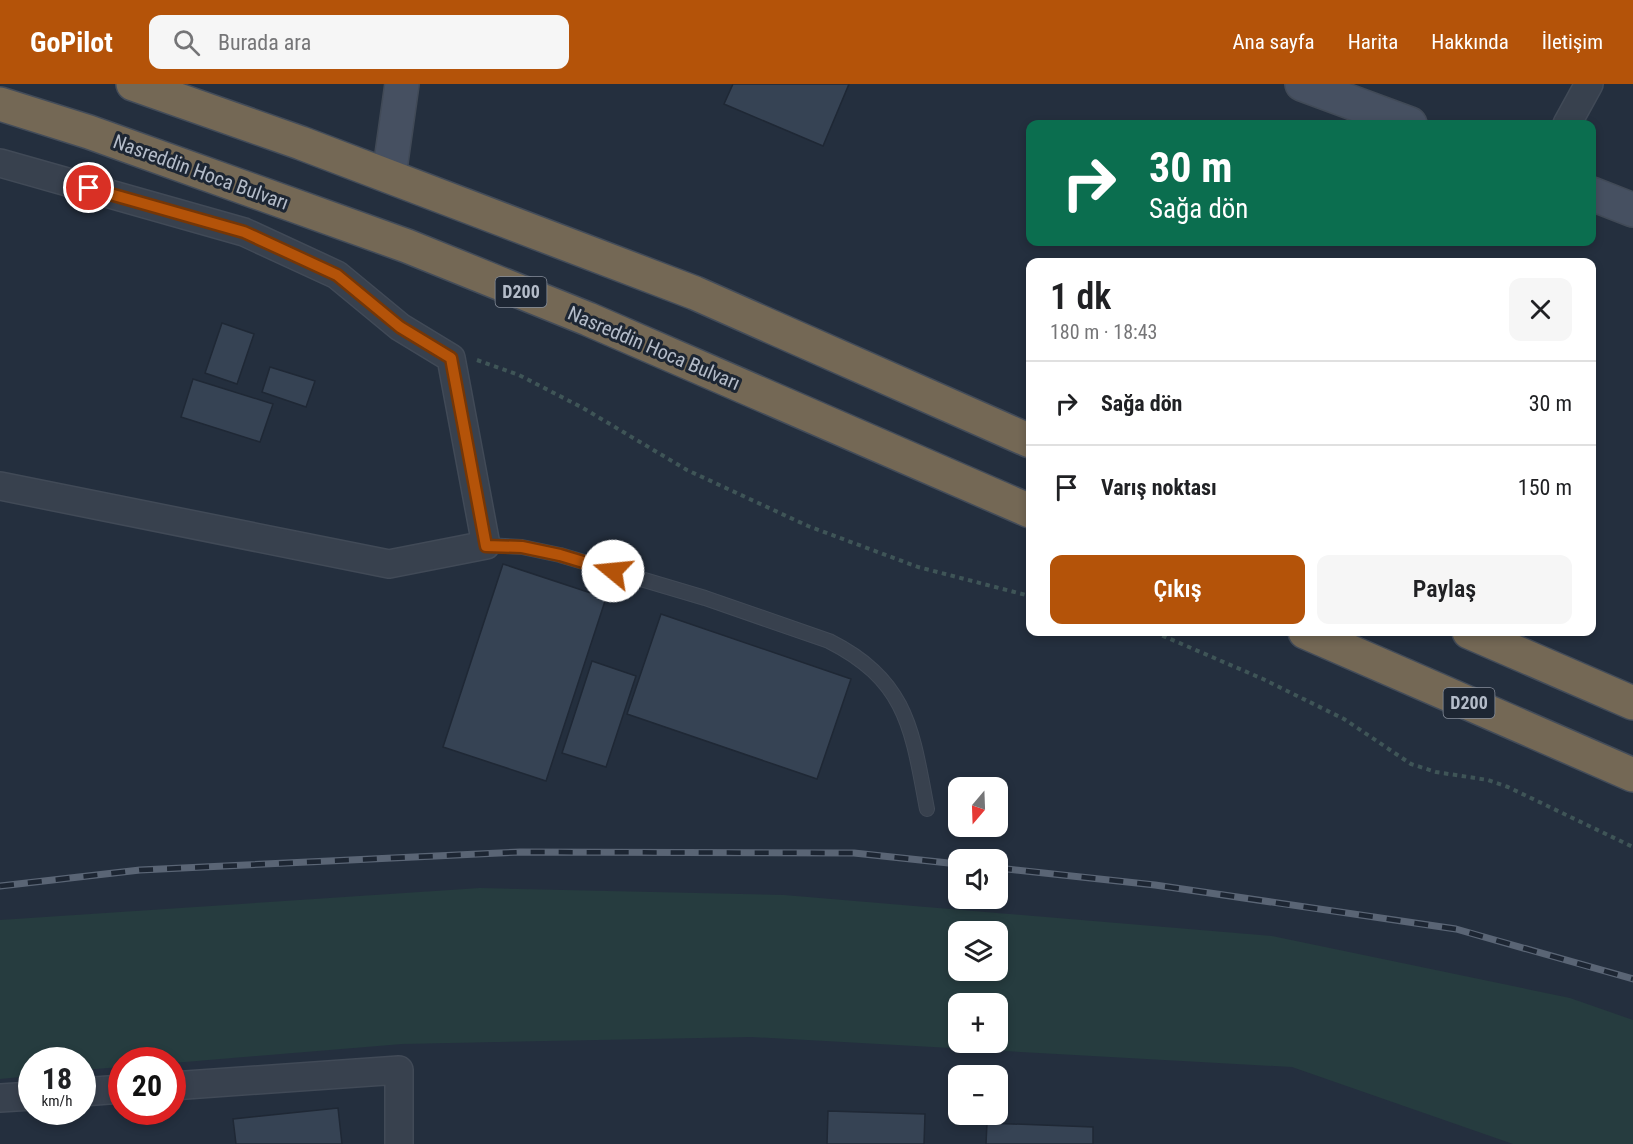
<!DOCTYPE html>
<html lang="tr">
<meta charset="utf-8">
<style>
:root{--surface:#fff;--page:#f6f6f6;--text:#202124;--muted:#757577;--line:#e0e0e0;--accent:#b45309}
body{margin:0;font-family:"Roboto Condensed",sans-serif;background:var(--page);color:var(--text);height:100vh;display:flex;flex-direction:column;font-size:22px;white-space:nowrap}
*{box-sizing:border-box;margin:0}
p{font-size:20px;color:var(--muted)}
.icon{flex:none;width:33px;height:33px;fill:none;stroke:currentColor;stroke-width:2;stroke-linecap:round;stroke-linejoin:round}
.map{position:relative;flex:1;overflow:hidden}
.panel{position:absolute;left:1026px;top:174px;width:570px;height:378px;display:flex;flex-direction:column;background:var(--surface);border-radius:12px;box-shadow:0 3px 9px #0003}
.panel>*{flex:none}
.top-card{position:absolute;left:1026px;top:36px;width:570px;height:126px;border-radius:12px;box-shadow:0 3px 9px #0003;background:#0b6e4f;color:#fff;overflow:hidden}
.needle{width:39px;rotate:199deg}
.controls{position:absolute;left:948px;top:693px;display:grid;gap:12px}
.controls a{display:grid;place-items:center;width:60px;height:60px;border-radius:12px;background:var(--surface);box-shadow:0 3px 9px #0003;font-size:30px}
.speed{position:absolute;left:18px;top:963px;display:flex;gap:12px;font-size:30px;font-weight:700;text-align:center}
.speed>*{display:grid;place-content:center;width:78px;height:78px;border-radius:50%;background:var(--surface);box-shadow:0 3px 9px #0003;line-height:1}
.speed small{font-size:15px;font-weight:400}
.speed .limit{border:9px solid #d22;background:#fff;color:#111}
.pin{position:absolute;display:grid;place-items:center;width:51px;height:51px;color:#fff;margin:-26px;border:3px solid #fff;border-radius:50%;box-shadow:0 2px 6px #0007}
.me{position:absolute;width:66px;margin:-33px;rotate:287deg;stroke-linejoin:round;filter:drop-shadow(0 0 4px #0008)}
.turn{display:flex;align-items:center;gap:21px;height:126px;padding:0 24px;font-size:27px}
.turn .icon{width:78px;height:78px;stroke-width:2.5}
.turn b{display:block;font-size:42px;line-height:51px}
.round{display:grid;place-items:center;flex:none;width:63px;height:63px;border-radius:12px;background:var(--page)}
.headline{display:flex;align-items:center;justify-content:space-between;height:102px;padding:0 24px}
h1{font-size:36px;font-weight:600;line-height:45px}
.action{display:flex;gap:12px;margin-top:auto;padding:12px 24px}
.action a{flex:1;height:69px;border-radius:12px;background:var(--accent);color:#fff;font-size:24px;font-weight:600;line-height:69px;text-align:center}
.action a+a{background:var(--page);color:var(--text)}
ul{padding:0;list-style:none}
li{display:flex;align-items:center;gap:18px;height:84px;padding:0 24px;border-top:2px solid var(--line)}
li div{flex:1}
li b{display:block;font-size:22px}
li em{font-style:normal}
header{display:flex;align-items:center;gap:36px;box-sizing:border-box;height:84px;padding:0 30px;background:var(--accent);color:#fff}
header strong{font-size:28px}
nav{display:flex;gap:33px;margin-inline-start:auto;font-size:21px}
.search{width:420px;height:54px;background:var(--page);display:flex;align-items:center;gap:15px;box-sizing:border-box;padding:0 21px;border-radius:12px;color:var(--muted);font-size:22px}
.map>svg:first-child{display:block}
.green{fill:#263c3f;fill-rule:evenodd}
.building{fill:#364354;stroke:#1f2835;stroke-width:1.5}
.lines{fill:none;stroke-linecap:round;stroke-linejoin:round}
.lane-casing{stroke:#414a57;stroke-width:16}
.street-casing{stroke:#414a57;stroke-width:30}
.secondary-casing{stroke:#414a57;stroke-width:36}
.highway-casing{stroke:#434c59;stroke-width:36}
.path{stroke:#3f5557;stroke-width:4;stroke-dasharray:4.5 4.5;stroke-linecap:butt}
.lane{stroke:#38414e;stroke-width:14}
.street{stroke:#38414e;stroke-width:27}
.secondary{stroke:#465061;stroke-width:33}
.highway{stroke:#746855;stroke-width:33}
.rail-casing{stroke:#5a6575;stroke-width:7}
.rail{stroke:#1d2633;stroke-width:4.5;stroke-dasharray:14;stroke-linecap:butt}
.route-casing{stroke:#753606;stroke-width:15}
.route{stroke:#b45309;stroke-width:10}
.labels{text-anchor:middle;stroke-width:6;stroke-linejoin:round;paint-order:stroke}
.shield{fill:#1d2633;stroke:#878f9c;stroke-width:1.5}
.shield-label{font-size:18px;font-weight:bold;fill:#b4bcc9}
.street-label{font-size:20px;fill:#b4bcc9;stroke:#1d2633}
</style>
<header>
<strong>GoPilot</strong>
<div class="search"><svg class="icon" aria-label="search" viewBox="0 0 24 24"><circle cx="10" cy="10" r="6"/><path d="M15 15l6 6"/></svg>Burada ara</div>
<nav><a>Ana sayfa</a><a>Harita</a><a>Hakkında</a><a>İletişim</a></nav>
</header>
<div class="map">
<svg width="1633" height="1060" viewBox="0 0 1633 1060">
<rect width="100%" height="100%" fill="#242f3e"/>
<path class="green" d="M480 804 784 811 1272 852 1570 914 1633 936V1060H1513L1292 983 751 953 402 960 173 979 172 976H122L121 983 83 986 82 976H32L31 992 0 995V836ZM958 848H998V886H958ZM958 920H998V958H958Z"/>
<path class="building" d="M733 0H849L823 62 724 20Z
M222 239 254 250 237 300 205 289Z
M270 283 315 297 306 323 262 308Z
M193 295 273 320 260 358 181 333Z
M503 480 606 514 546 697 443 663Z
M661 530 851 595 817 695 627 630Z
M592 577 636 592 606 683 562 669Z
M338 1024 342 1060H236L233 1035Z
M828 1027 925 1030 924 1060H827Z
M987 1039 1093 1043V1060H986Z"/>
<g class="lines">
<defs>
<path id="lane" d="M486 461 522 463 560 471 705 514 829 557C908 597 912 646 927 725"/>
<path id="street" d="M1567 40 1589 0
M0 79 244 148 337 191 400 243 451 274 486 461 389 480 0 402
M172 1002 399 986V1060
M82 1008 122 1005
M0 1014 32 1012"/>
<path id="secondary" d="M1302 0 1410 40
M389 92 402 0
M1592 110 1633 126"/>
<path id="highway" d="M133 0 301 59 695 209 1030 357
M0 20 89 48 407 162 588 235 1030 427
M1305 548 1633 691
M1469 548 1633 619"/>
</defs>
<use href="#lane" class="lane-casing"/>
<use href="#street" class="street-casing"/>
<use href="#secondary" class="secondary-casing"/>
<use href="#highway" class="highway-casing"/>
<path class="path" d="M477 276 519 291 583 324 687 386 808 442 918 483 1030 512
M1154 548 1263 595 1344 635 1411 680 1436 688 1488 696 1508 703 1633 763"/>
<use href="#lane" class="lane"/>
<use href="#street" class="street"/>
<use href="#secondary" class="secondary"/>
<use href="#highway" class="highway"/>
<defs>
<path id="rail" d="M998 784 1155 801 1456 845 1633 895
M0 802 140 786 520 768 854 769 958 780"/>
</defs>
<use href="#rail" class="rail-casing"/>
<use href="#rail" class="rail"/>
</g>
<g class="lines">
<defs>
<path id="route" d="M89 104 244 148 337 191 400 243 451 274 486 462 522 463 560 471 613 487"/>
</defs>
<use href="#route" class="route-casing"/>
<use href="#route" class="route"/>
</g>
<g class="labels">
<g class="shield">
<rect x="495.5" y="193" width="51" height="30" rx="4.5"/>
<rect x="1443.5" y="604" width="51" height="30" rx="4.5"/>
</g>
<g class="shield-label">
<text x="521" y="214">D200</text>
<text x="1469" y="625">D200</text>
</g>
<g class="street-label">
<text transform="translate(201 88) rotate(20)" y="7">Nasreddin Hoca Bulvarı</text>
<text transform="translate(654 264) rotate(23)" y="7">Nasreddin Hoca Bulvarı</text>
</g>
</g>
</svg>
<div class="controls">
<a><svg class="needle" viewBox="-14 -14 28 28"><path d="M0-13l5 13h-10z" fill="#e53935"/><path d="M0 13l5-13h-10z" fill="#757577"/></svg></a>
<a><svg class="icon" aria-label="sound" viewBox="0 0 24 24"><path d="M4 9h4l5-4v14l-5-4H4zM17 9q2 3 0 6"/></svg></a>
<a><svg class="icon" aria-label="layers" viewBox="0 0 24 24"><path d="M12 4l9 5-9 5-9-5zM3 14l9 5 9-5"/></svg></a>
<a>+</a>
<a>−</a>
</div>
<div class="speed"><div>18<small>km/h</small></div><div class="limit">20</div></div>
<div class="pin" style="left:89px;top:104px;background:#d93025"><svg class="icon" aria-label="arrive" viewBox="0 0 24 24"><path d="M6 21V4h12l-3 4 3 4H6"/></svg></div>
<svg class="me" style="left:613px;top:487px" viewBox="-20 -20 40 40"><circle r="19" fill="#fff"/><path d="M0-13L10 11 0 6-10 11z" fill="#b45309"/></svg>
<div class="top-card">
<div class="turn"><svg class="icon" aria-label="right" viewBox="0 0 24 24"><path d="M7 20v-9h11M14 6l5 5-5 5"/></svg><div><b>30 m</b>Sağa dön</div></div>
</div>
<section class="panel">
<div class="headline"><div><h1>1 dk</h1><p>180 m · 18:43</p></div><a class="round"><svg class="icon" aria-label="close" viewBox="0 0 24 24"><path d="M6 6l12 12M18 6L6 18"/></svg></a></div>
<ul>
<li><svg class="icon" aria-label="right" viewBox="0 0 24 24"><path d="M7 20v-9h11M14 6l5 5-5 5"/></svg><div><b>Sağa dön</b></div><em>30 m</em></li>
<li><svg class="icon" aria-label="arrive" viewBox="0 0 24 24"><path d="M6 21V4h12l-3 4 3 4H6"/></svg><div><b>Varış noktası</b></div><em>150 m</em></li>
</ul>
<div class="action"><a>Çıkış</a><a>Paylaş</a></div>
</section>
</div>
